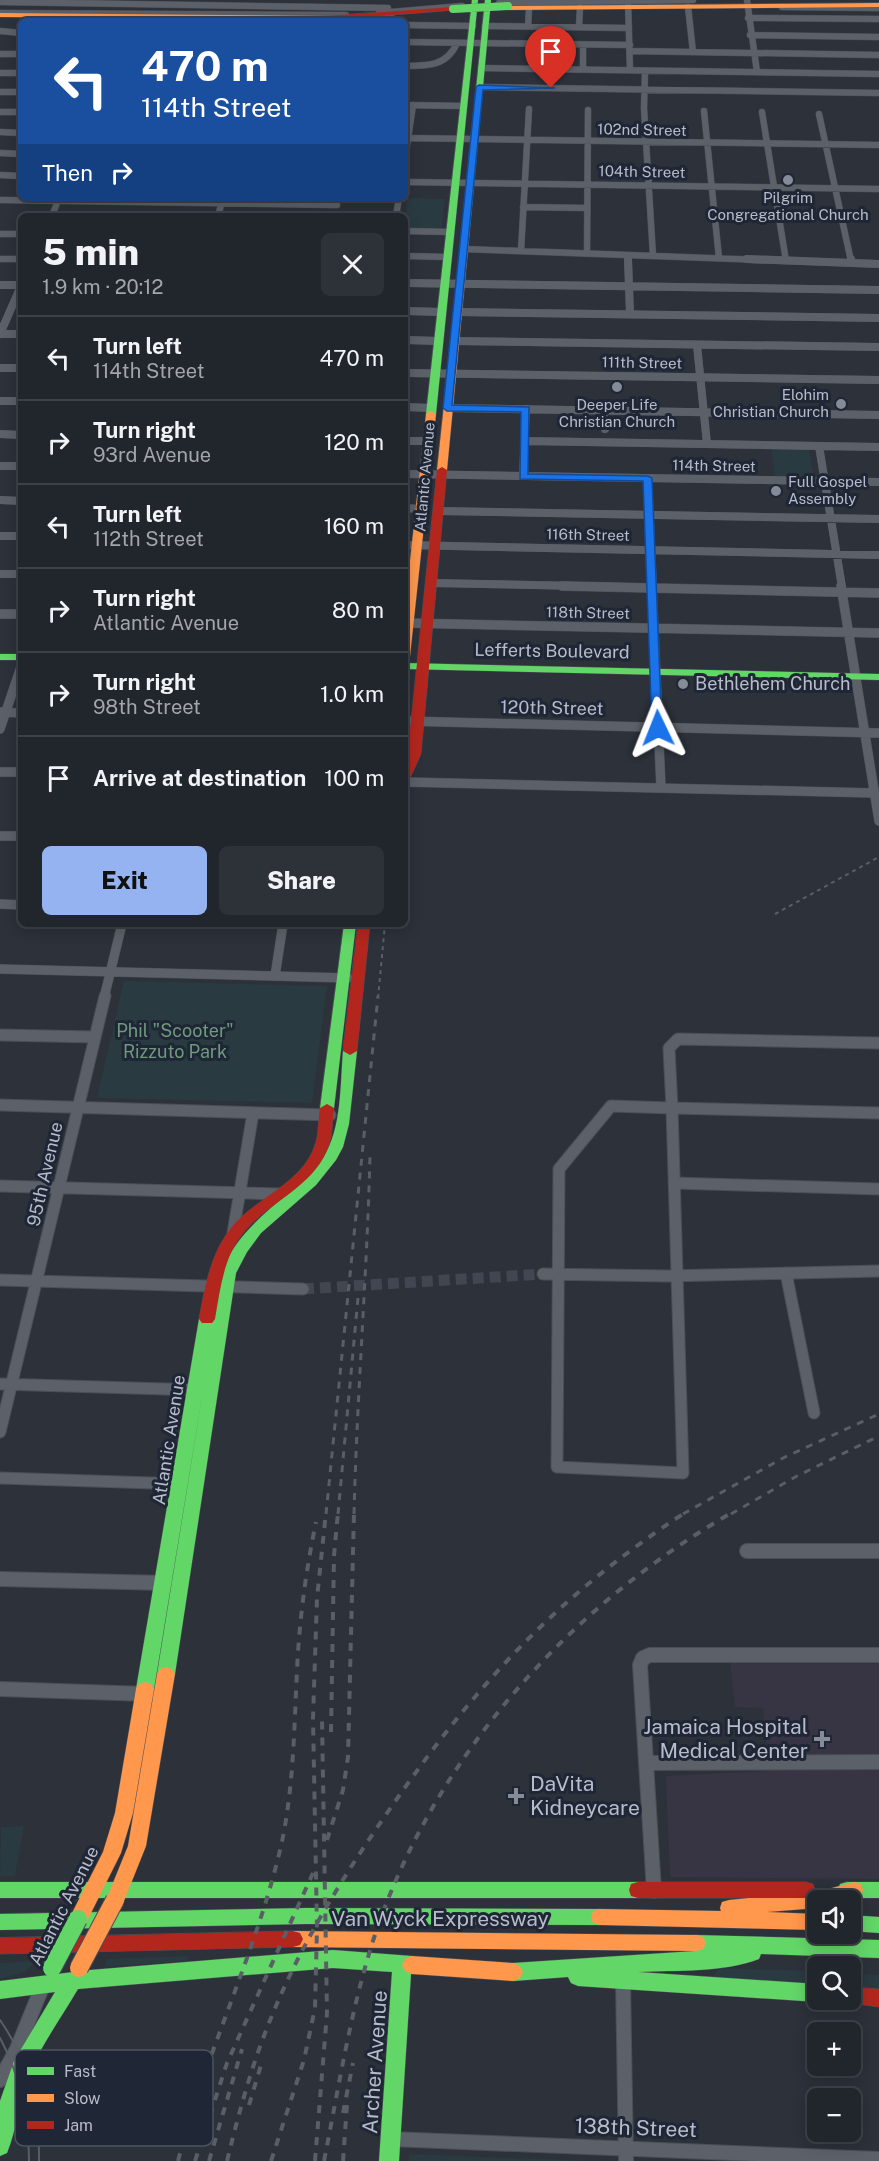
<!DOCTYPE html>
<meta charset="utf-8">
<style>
:root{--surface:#21252c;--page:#2d3138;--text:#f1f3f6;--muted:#a2a5a9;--line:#3e4248;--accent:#95b2f1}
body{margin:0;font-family:"Public Sans",sans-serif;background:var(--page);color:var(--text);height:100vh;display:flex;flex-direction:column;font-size:22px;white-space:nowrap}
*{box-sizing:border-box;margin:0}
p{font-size:20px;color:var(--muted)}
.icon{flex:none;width:33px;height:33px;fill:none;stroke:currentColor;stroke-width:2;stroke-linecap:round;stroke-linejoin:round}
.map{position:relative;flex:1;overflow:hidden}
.side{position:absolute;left:18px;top:213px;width:390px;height:714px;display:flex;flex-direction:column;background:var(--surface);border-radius:9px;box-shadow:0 3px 15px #0003,0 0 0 2px var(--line)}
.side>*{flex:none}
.banner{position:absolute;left:18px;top:18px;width:390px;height:183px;border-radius:9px;box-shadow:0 3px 15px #0003,0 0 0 2px var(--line);background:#1a4fa0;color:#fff;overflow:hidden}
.buttons{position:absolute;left:807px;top:1890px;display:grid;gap:12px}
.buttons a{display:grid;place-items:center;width:54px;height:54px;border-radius:9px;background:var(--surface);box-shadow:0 3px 15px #0003,0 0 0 2px var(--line);font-size:30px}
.pin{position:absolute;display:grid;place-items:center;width:51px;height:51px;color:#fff;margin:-62px -26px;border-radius:50% 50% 50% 0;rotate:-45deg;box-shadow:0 0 6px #0007}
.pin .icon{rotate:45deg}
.me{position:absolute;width:66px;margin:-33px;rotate:358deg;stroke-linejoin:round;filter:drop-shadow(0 0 4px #0008)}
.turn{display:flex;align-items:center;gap:21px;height:126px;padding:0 24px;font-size:27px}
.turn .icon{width:78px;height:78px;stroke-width:2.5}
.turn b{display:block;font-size:42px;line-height:51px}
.then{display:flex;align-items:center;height:57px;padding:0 24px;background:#0003;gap:12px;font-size:22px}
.round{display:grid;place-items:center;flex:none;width:63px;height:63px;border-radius:9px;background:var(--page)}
.head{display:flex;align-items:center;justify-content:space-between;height:102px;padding:0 24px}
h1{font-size:36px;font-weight:800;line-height:45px}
.primary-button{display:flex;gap:12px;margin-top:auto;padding:12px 24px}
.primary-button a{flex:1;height:69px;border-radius:9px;background:var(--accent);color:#111;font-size:24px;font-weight:800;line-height:69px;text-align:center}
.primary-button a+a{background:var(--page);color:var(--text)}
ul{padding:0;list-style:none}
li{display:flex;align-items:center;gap:18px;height:84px;padding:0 24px;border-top:2px solid var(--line)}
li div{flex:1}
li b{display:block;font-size:22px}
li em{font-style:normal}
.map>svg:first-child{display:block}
.medical{fill:#373543}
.green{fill:#293a40}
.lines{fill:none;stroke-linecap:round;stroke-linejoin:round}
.street-tunnel{stroke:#414650;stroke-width:11;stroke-dasharray:11 6;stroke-linecap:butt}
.street-far4-casing{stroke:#4a4e57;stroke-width:7}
.street-far3-casing{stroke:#4a4e57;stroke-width:8}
.street-far2-casing{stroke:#4a4e57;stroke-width:10}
.street-far1-casing{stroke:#4a4e57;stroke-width:13}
.street-casing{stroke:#4a4e57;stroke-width:16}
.fast-casing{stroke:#4a4e57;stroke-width:1}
.slow-casing{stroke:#4a4e57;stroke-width:1}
.jam-casing{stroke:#4a4e57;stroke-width:1}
.street-far4{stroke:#5c6068;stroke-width:6}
.street-far3{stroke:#5c6068;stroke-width:8}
.street-far2{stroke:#5c6068;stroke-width:9}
.street-far1{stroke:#5c6068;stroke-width:11}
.street{stroke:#5c6068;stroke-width:14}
.fast{fill:#63d668;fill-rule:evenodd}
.slow{fill:#ff974d;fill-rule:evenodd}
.jam{fill:#b3261e;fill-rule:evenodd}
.tram{stroke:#5a5e66;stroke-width:2}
.rail-far2{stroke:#5a5e66;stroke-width:2;stroke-dasharray:4 4;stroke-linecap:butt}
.rail-far1{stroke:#5a5e66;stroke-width:3;stroke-dasharray:7 7;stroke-linecap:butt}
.rail{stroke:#5a5e66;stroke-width:4;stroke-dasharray:8 8;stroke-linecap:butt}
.fast-bridge-far1-casing{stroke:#4a4e57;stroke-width:8;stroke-linecap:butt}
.fast-bridge-casing{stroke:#4a4e57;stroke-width:20;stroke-linecap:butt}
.slow-bridge-casing{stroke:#4a4e57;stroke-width:20;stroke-linecap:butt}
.fast-bridge-far1{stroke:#63d668;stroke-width:8}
.fast-bridge{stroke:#63d668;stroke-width:18}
.slow-bridge{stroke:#ff974d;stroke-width:18}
.route{fill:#1a73e8;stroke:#114b97;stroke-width:1.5}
.poi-dot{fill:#868b98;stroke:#1f2635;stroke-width:2}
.labels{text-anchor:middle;stroke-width:6;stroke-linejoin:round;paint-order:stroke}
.far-street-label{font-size:15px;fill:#b7bcca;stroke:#1f2635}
.far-poi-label{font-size:15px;fill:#b7bcca;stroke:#1f2635}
.street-label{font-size:18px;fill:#b7bcca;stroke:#1f2635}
.poi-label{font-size:18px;fill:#b7bcca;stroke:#1f2635;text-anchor:start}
.park-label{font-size:18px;fill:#6f9a7d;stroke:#1f2635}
.near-poi-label{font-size:21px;fill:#b7bcca;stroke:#1f2635;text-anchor:end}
.near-street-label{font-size:21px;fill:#b7bcca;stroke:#1f2635}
.key{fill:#1f2635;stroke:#4d5362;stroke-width:1.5}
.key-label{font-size:16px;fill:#b7bcca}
</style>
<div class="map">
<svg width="879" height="2161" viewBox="0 0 879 2161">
<rect width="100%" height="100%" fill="#2c313a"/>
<path class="medical" d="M879 1659V1879L670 1877 666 1776 769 1771 763 1708 735 1707 730 1661Z"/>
<path class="green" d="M407 198 445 199 442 228H405Z
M771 449 809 450 814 477 775 476Z
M124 981 327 986 312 1103 97 1098Z
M24 1826 15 1876H0L1 1827Z
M188 1956V1961L104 1967 107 1959Z
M36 1961 25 1972 0 1979V1963Z
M719 1968 817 1971V1985L712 1978Z
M850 1973 879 1975V1989L851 1987Z
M409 2154 589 2161H409Z"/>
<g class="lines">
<path class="street-tunnel" d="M303 1289 543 1274"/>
<defs>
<path id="street-far4" d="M628 0 630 70
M747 0 757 72
M0 2 388 8
M499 3 693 0
M688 7 693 52
M782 7 879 8
M0 13 346 15
M379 13 462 6
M748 18 879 19
M362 21 392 18
M405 25 473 26
M485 26 629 28
M528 26 529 9
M579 27 580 7
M0 31 21 33
M750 35 879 37
M405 42 630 45
M583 45V69
M630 51 879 55
M0 54H21
M405 66C428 66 447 66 457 43
M481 68 879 74
M538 69 539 44
M645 71 644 108 653 256
M0 73H21
M479 87 879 93
M0 92H21
M405 105 464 106
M704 111 719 258
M0 112H21
M762 112 786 261
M819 114 851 261
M0 132 21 133
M405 138 879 145
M0 153 21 154
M405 159 413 105
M0 175 21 176
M405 182 879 189
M0 200 337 205
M523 207 587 208
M52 216 59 198
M218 216 223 198
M396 216 399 198
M405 231 451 232
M0 234H21
M464 249 789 261
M521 251 529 109
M587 254 588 110
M628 255V261
M405 256 448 257
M0 259H21"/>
<path id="street-far3" d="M628 259 630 314
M747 259 879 264
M851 259 852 263
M405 283 879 290
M0 285H21
M405 311 442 312
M457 312 879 318
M0 334 21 286
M0 334H21
M405 340 439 341
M454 341 879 347
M697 345 707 444
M0 368H21
M405 373 879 380
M0 401H21
M405 407 432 408
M447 408 879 415
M603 410 605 429
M0 434 21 435
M405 441H428
M525 441 879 447
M819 446 842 587
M0 466H21
M405 474 879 482
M523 476 526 409
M648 479 653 587
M0 500 21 501
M405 508 420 509
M438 511 879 519
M0 536H21
M405 545 879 555
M0 574H21
M431 583 629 587"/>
<path id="street-far2" d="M562 586 879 593
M652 586 661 788
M841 586 879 821
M0 614H21
M405 623 879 633
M0 712 21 713
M405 721 879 733
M0 729 21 667
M0 772H21
M405 782 874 793
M0 836H21
M0 904 21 905
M0 969 348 978
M275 976 283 924
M104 998 122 924"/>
<path id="street-far1" d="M0 1035 95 1037
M0 1105 330 1115
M611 1106 672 1108 683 1473 557 1467 559 1169Z
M672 1108 879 1113
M672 1108 669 1048 678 1039 879 1043
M674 1183 879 1189
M0 1186 280 1194
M233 1233 253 1113
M786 1273 814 1413
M543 1274 667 1276 879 1271
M0 1280 303 1289
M0 1384 199 1390
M0 1432 105 996
M0 1478 183 1484"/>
<path id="street" d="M747 1551H879
M0 1579 165 1583
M0 1689 147 1694
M647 1763 879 1762
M654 1891 640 1665 643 1658 650 1655H879
M623 1980 626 2161
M0 2080 17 2049 43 1985
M391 2139 879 2159"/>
<path id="fast" d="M472 0H478L436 414 431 417 426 414Z
M485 0H491L469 239 465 241 461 239Z
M0 654H21V660H0Z
M405 663 879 674V680L405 669Z
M344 924H356L334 1108 327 1112 320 1108Z
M350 1047 357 1051 349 1124 343 1147 336 1160 316 1185 261 1233 247 1252 236 1273 175 1674 172 1679 166 1681 160 1679 157 1674 204 1385 154 1689 151 1694 145 1696 139 1694 136 1689 199 1319 202 1315 207 1314 214 1319C217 1304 217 1288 222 1273 230 1245 255 1221 278 1202 294 1189 312 1176 323 1158 342 1128 340 1086 343 1051Z
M0 1882H638L645 1884 647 1890 645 1896 638 1898H0Z
M847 1882H879V1898H847L840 1896 838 1890 840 1884Z
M306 1908 600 1909 607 1911 609 1917 607 1923 600 1925 306 1924 0 1930V1914Z
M850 1915 879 1917V1933L850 1931Z
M696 1935 879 1940V1958L761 1954 759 1959C722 1973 676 1970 638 1972L818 1984V2000H824L818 2002 578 1986 571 1983 568 1977 513 1981 506 1978 503 1972 506 1966 513 1963 695 1951 689 1949 686 1943 689 1937Z
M333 1950 412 1956 419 1959 422 1965 419 1971 411 1974 399 2161H379L392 1972 333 1968 78 1989C62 2016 43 2043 30 2071 18 2097 18 2127 7 2153L0 2156V2101L14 2061 55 1992 0 1999V1981L90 1970Z"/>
<path id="slow" d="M879 3V7L507 10 504 8 507 6Z
M0 13 327 16 330 18 327 20 0 17Z
M462 237 469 239 447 470 442 473 437 470Z
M431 411 436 414 410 656 405 659V607L426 414Z
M166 1667 172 1669 175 1674 146 1846 122 1906 115 1908 108 1906 106 1900 128 1846 157 1674 160 1669Z
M145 1682 151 1684 154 1689 133 1813 121 1853 85 1925 78 1927 71 1925 69 1919 103 1852 115 1813 136 1689 139 1684Z
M854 1882 861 1884 863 1890 861 1896 845 1900H818V1908L767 1912 818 1914V1930L600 1925 593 1923 591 1917 593 1911 600 1909 721 1911 720 1908 722 1902 729 1900 821 1891Z
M293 1931 696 1935 703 1937 706 1943 703 1949 696 1951 293 1947 286 1945 283 1939 286 1933Z
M412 1956 513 1963 520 1966 523 1972 520 1978 513 1981 412 1974 405 1971 402 1965 405 1959Z"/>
<path id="jam" d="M453 7 455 10 327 20 324 18 327 16Z
M442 467 447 470 421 754 411 776 405 779 437 470Z
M358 924H370L357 1051 350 1055 343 1051Z
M327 1104 334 1108C332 1120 333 1133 329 1145 315 1188 266 1202 241 1236 223 1260 220 1291 215 1319L212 1323H202L199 1319C205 1287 210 1255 231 1228 255 1198 303 1183 315 1145 319 1133 318 1120 320 1108Z
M638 1882H806L813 1884 815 1890 813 1896 806 1898H638L631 1896 629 1890 631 1884Z
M293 1931 300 1933 303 1939 300 1945 293 1947 0 1954V1938Z
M850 1987 879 1989V2007L843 2002 842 2000H850Z"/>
</defs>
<use href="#street-far4" class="street-far4-casing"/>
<use href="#street-far3" class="street-far3-casing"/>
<use href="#street-far2" class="street-far2-casing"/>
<use href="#street-far1" class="street-far1-casing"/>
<use href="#street" class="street-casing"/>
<use href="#fast" class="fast-casing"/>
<use href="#slow" class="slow-casing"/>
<use href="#jam" class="jam-casing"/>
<use href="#street-far4" class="street-far4"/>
<use href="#street-far3" class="street-far3"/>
<use href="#street-far2" class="street-far2"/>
<use href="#street-far1" class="street-far1"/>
<use href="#street" class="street"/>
<use href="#fast" class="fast"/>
<use href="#slow" class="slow"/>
<use href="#jam" class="jam"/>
<path class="tram" d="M0 2020C30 2063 40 2109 39 2161
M0 2038C21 2077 29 2117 29 2161"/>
<path class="rail-far2" d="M775 914 879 857
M378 998 385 924"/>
<path class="rail-far1" d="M326 1514 378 996
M338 1514 358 1298
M354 1514C357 1394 367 1275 370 1156
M683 1514 783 1458 879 1414
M731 1514 797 1476 879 1436"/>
<path class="rail" d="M331 1732 334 1556 338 1512
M327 1840 343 1790 348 1757 354 1512
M249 2105 261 2065
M343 2113 353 2063
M178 2161C205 2054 256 1954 281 1846 295 1783 294 1717 298 1652 301 1608 307 1565 316 1522
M195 2161 227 2063 313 1873
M209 2161 242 2049
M227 2161C239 2112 252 2064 271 2018 300 1946 341 1880 385 1816 473 1688 554 1598 686 1512
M271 2161 304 2060 315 2008 317 1928 313 1718 317 1598 326 1512
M315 2161 327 2013 322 1719
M324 2161C340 2081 352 2000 379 1923 441 1749 574 1603 733 1512
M343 2161 347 2104"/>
<defs>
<path id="fast-bridge-far1" d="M453 9 508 6"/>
<path id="fast-bridge" d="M52 1968 78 1919"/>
<path id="slow-bridge" d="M79 1968 115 1900"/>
</defs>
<use href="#fast-bridge-far1" class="fast-bridge-far1-casing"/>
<use href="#fast-bridge" class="fast-bridge-casing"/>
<use href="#slow-bridge" class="slow-bridge-casing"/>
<use href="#fast-bridge-far1" class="fast-bridge-far1"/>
<use href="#fast-bridge" class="fast-bridge"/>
<use href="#slow-bridge" class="slow-bridge"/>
</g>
<path class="route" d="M479 85 555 88 483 90 452 405 529 407 528 474 648 476 652 478 662 730 652 728 643 481 520 479 521 412 447 411 443 408 476 87Z"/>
<g class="poi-dot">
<circle cx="788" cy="180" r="6"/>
<circle cx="617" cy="387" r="6"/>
<circle cx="841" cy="404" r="6"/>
<circle cx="776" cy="491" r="6"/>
<circle cx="683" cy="684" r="6"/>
<path d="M819 1730h6v6h6v6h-6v6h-6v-6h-6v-6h6z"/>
<path d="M513 1787h6v6h6v6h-6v6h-6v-6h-6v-6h6z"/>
</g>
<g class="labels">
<g class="far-street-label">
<text transform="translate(642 130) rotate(1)" y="5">102nd Street</text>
<text transform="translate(642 172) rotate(1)" y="5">104th Street</text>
<text transform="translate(642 363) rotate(1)" y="5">111th Street</text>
<text transform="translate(714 466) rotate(1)" y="5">114th Street</text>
<text transform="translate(425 477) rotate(-85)" y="5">Atlantic Avenue</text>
<text transform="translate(588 535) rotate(1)" y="5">116th Street</text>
<text transform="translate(588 613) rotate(1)" y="5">118th Street</text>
</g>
<g class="far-poi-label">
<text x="788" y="203">Pilgrim<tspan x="788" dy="17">Congregational Church</tspan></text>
<text x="829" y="400" text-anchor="end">Elohim<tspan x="829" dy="17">Christian Church</tspan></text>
<text x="617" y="410">Deeper Life<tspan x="617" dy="17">Christian Church</tspan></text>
<text x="788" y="487" text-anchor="start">Full Gospel<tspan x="788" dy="17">Assembly</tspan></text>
</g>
<g class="street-label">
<text transform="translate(552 651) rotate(1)" y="6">Lefferts Boulevard</text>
<text transform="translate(552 708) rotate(1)" y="6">120th Street</text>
<text transform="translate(45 1174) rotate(-77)" y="6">95th Avenue</text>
<text transform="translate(169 1440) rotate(-81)" y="6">Atlantic Avenue</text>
<text transform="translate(64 1906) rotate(-63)" y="6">Atlantic Avenue</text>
</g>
<g class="poi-label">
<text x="695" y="690">Bethlehem Church</text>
</g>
<g class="park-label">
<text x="175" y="1037">Phil "Scooter"<tspan x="175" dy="21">Rizzuto Park</tspan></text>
</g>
<g class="near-poi-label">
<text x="808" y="1734">Jamaica Hospital<tspan x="808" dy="24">Medical Center</tspan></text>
<text x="530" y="1791" text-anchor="start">DaVita<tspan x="530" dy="24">Kidneycare</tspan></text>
</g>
<g class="near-street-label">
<text x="440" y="1926">Van Wyck Expressway</text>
<text transform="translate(375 2062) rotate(-86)" y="7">Archer Avenue</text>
<text transform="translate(636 2128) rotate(2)" y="7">138th Street</text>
</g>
</g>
<rect x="15" y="2050" width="198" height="96" rx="9" class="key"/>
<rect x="27" y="2067" width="27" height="8" fill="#63d668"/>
<rect x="27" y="2094" width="27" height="8" fill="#ff974d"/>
<rect x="27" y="2121" width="27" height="8" fill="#b3261e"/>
<g class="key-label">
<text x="64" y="2077">Fast</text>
<text x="64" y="2104">Slow</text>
<text x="64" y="2131">Jam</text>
</g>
</svg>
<div class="buttons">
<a><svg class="icon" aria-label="sound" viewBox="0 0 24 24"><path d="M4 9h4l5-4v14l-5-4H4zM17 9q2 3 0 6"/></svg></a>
<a><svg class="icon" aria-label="search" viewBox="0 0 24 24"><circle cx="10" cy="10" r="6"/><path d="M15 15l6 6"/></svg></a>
<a>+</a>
<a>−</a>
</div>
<div class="pin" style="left:551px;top:88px;background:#d93025"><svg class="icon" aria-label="arrive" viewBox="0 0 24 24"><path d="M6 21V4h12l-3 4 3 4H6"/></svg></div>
<svg class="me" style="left:658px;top:728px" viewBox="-20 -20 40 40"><path d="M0-17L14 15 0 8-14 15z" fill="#1a73e8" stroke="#fff" stroke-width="4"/></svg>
<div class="banner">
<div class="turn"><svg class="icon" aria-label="left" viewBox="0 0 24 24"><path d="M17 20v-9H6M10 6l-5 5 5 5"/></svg><div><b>470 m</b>114th Street</div></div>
<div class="then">Then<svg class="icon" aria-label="right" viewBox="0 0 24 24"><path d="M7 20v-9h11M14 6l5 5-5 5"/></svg></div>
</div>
<section class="side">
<div class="head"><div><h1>5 min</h1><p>1.9 km · 20:12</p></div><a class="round"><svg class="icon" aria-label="close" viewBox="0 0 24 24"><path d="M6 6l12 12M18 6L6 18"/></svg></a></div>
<ul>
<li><svg class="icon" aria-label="left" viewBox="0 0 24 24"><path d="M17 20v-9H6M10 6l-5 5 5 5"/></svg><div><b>Turn left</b><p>114th Street</p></div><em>470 m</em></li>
<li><svg class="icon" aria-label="right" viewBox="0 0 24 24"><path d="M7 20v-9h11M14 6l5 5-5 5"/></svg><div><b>Turn right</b><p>93rd Avenue</p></div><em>120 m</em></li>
<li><svg class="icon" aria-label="left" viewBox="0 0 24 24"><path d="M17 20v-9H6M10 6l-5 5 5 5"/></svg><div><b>Turn left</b><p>112th Street</p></div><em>160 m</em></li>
<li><svg class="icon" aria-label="right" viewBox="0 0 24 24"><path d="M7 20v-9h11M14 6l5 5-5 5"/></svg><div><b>Turn right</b><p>Atlantic Avenue</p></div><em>80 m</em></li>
<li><svg class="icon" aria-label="right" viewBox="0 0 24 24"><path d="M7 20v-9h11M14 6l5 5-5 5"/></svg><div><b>Turn right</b><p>98th Street</p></div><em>1.0 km</em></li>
<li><svg class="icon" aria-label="arrive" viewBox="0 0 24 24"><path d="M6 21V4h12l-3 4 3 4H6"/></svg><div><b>Arrive at destination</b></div><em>100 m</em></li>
</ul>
<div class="primary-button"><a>Exit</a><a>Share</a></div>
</section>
</div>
